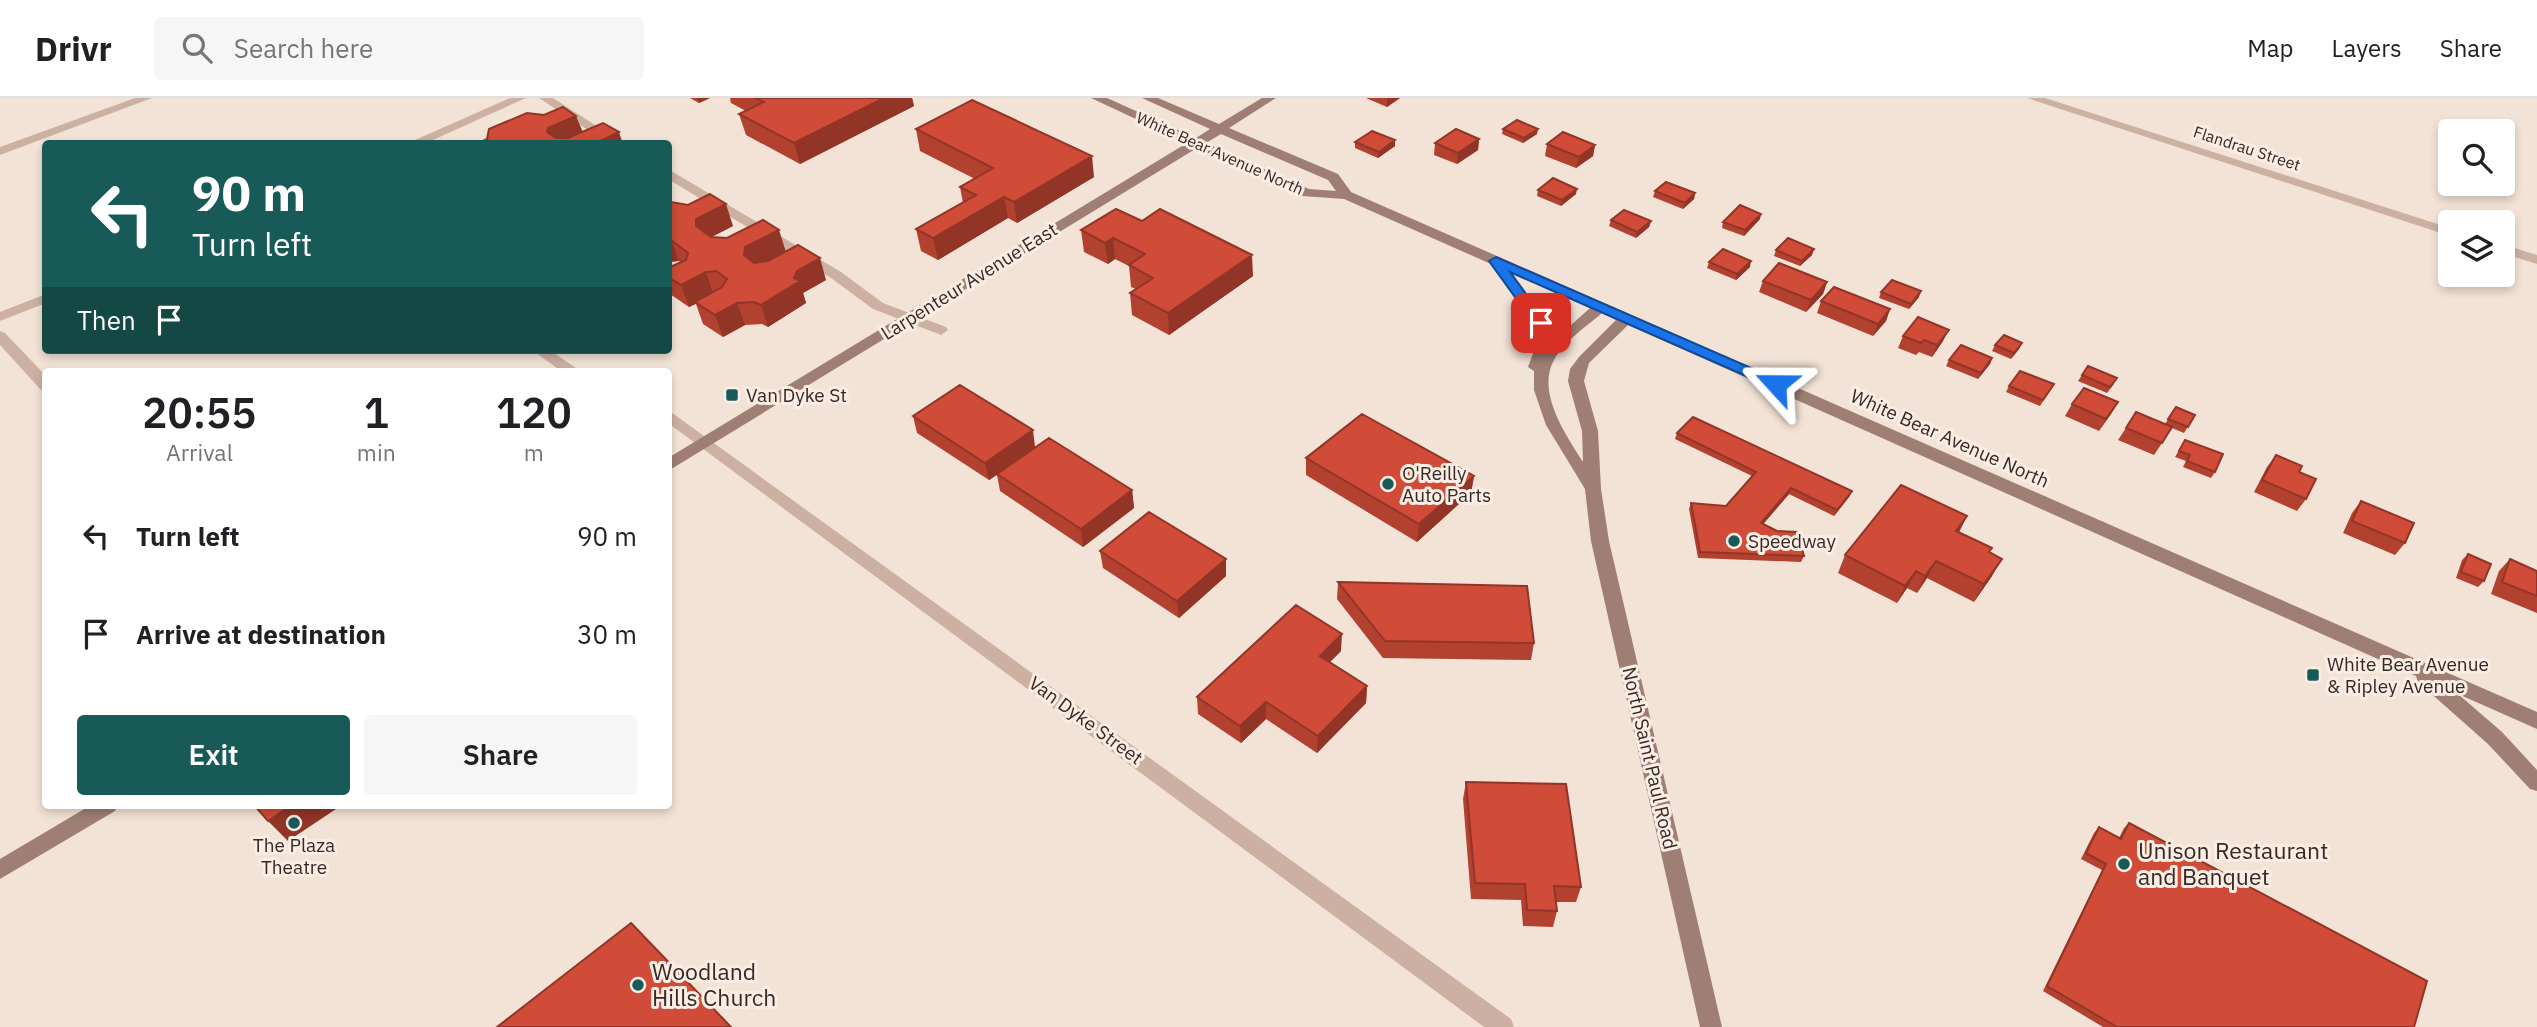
<!DOCTYPE html>
<style>
:root{--surface:#fff;--page:#f6f6f6;--text:#202124;--muted:#757577;--line:#e0e0e0;--accent:#185a57}
body{margin:0;font-family:"IBM Plex Sans",sans-serif;background:var(--page);color:var(--text);height:100vh;display:flex;flex-direction:column;font-size:26px;white-space:nowrap}
*{box-sizing:border-box;margin:0}
p{font-size:23px;color:var(--muted)}
.icon{flex:none;width:38px;height:38px;fill:none;stroke:currentColor;stroke-width:2;stroke-linecap:round;stroke-linejoin:round}
.map{position:relative;flex:1;overflow:hidden}
.panel{position:absolute;left:42px;top:270px;width:630px;height:441px;display:flex;flex-direction:column;background:var(--surface);border-radius:7px;box-shadow:0 4px 10px #0003}
.panel>*{flex:none}
.hud{position:absolute;left:42px;top:42px;width:630px;height:214px;border-radius:7px;box-shadow:0 4px 10px #0003;background:#185a57;color:#fff;overflow:hidden}
.tools{position:absolute;left:2438px;top:21px;display:grid;gap:14px}
.tools a{display:grid;place-items:center;width:77px;height:77px;border-radius:7px;background:var(--surface);box-shadow:0 4px 10px #0003;font-size:35px}
.pin{position:absolute;display:grid;place-items:center;width:60px;height:60px;color:#fff;margin:-30px;border-radius:14px;box-shadow:0 4px 10px #0006}
.me{position:absolute;width:77px;margin:-38px;rotate:294deg;stroke-linejoin:round;filter:drop-shadow(0 0 5px #0008)}
.turn{display:flex;align-items:center;gap:24px;height:147px;padding:0 35px;font-size:32px}
.turn .icon{width:91px;height:91px;stroke-width:2.5}
.turn b{display:block;font-size:49px;line-height:60px}
.then{display:flex;align-items:center;height:66px;padding:0 35px;background:#0003;gap:14px;font-size:26px}
.eta{display:flex;justify-content:space-evenly;align-items:center;height:119px;text-align:center}
.eta b{font-size:42px;font-weight:600;line-height:49px}
.button{display:flex;gap:14px;margin-top:auto;padding:14px 35px}
.button a{flex:1;height:80px;border-radius:7px;background:var(--accent);color:#fff;font-size:28px;font-weight:600;line-height:80px;text-align:center}
.button a+a{background:var(--page);color:var(--text)}
ul{padding:0;list-style:none}
li{display:flex;align-items:center;gap:21px;height:98px;padding:0 35px}
li div{flex:1}
li b{display:block;font-size:26px}
li em{font-style:normal}
header{display:flex;align-items:center;gap:42px;box-sizing:border-box;height:98px;padding:0 35px;background:var(--surface);border-bottom:2px solid var(--line)}
header strong{font-size:33px}
nav{display:flex;gap:38px;margin-inline-start:auto;font-size:24px}
.search{width:490px;height:63px;background:var(--page);display:flex;align-items:center;gap:18px;box-sizing:border-box;padding:0 24px;border-radius:7px;color:var(--muted);font-size:26px}
.map>svg:first-child{display:block}
.lines{fill:none;stroke-linecap:round;stroke-linejoin:round}
.street{fill:#ccb1a2;fill-rule:evenodd}
.secondary{fill:#9f7f74;fill-rule:evenodd}
.wall{fill:#b34130}
.shaded-wall{fill:#923527}
.building{fill:#d04c38;stroke:#923527;stroke-width:2}
.route{fill:#1a73e8;stroke:#114b97;stroke-width:2}
.poi-dot{fill:#185a57;stroke:#faede3;stroke-width:2.5}
.labels{text-anchor:middle;stroke-width:6;stroke-linejoin:round;paint-order:stroke}
.far-street-label{font-size:16px;fill:#362925;stroke:#faede3}
.street-label{font-size:19px;fill:#362925;stroke:#faede3}
.poi-label{font-size:19px;fill:#362925;stroke:#faede3;text-anchor:start}
.near-poi-label{font-size:23px;fill:#362925;stroke:#faede3;text-anchor:start}
</style>
<header>
<strong>Drivr</strong>
<div class="search"><svg class="icon" aria-label="search" viewBox="0 0 24 24"><circle cx="10" cy="10" r="6"/><path d="M15 15l6 6"/></svg>Search here</div>
<nav><a>Map</a><a>Layers</a><a>Share</a></nav>
</header>
<div class="map">
<svg width="2537" height="929" viewBox="0 0 2537 929">
<rect width="100%" height="100%" fill="#f3e3d7"/>
<g class="lines">
<path class="street" d="M135 0H152L0 57V49Z
M510 0H526L424 46H406Z
M539 0H553L625 46H609Z
M2027 0H2045L2450 130V138Z
M668 71 841 174 883 205 946 229 948 232 941 237 936 235 873 211 831 180 668 81Z
M2502 146 2537 157V166L2502 155Z
M46 196V205L0 223V214Z
M0 233 5 235 46 278V293L41 292 0 247Z
M532 252H550L580 273H561Z
M668 312 1511 921 1514 929H1484L668 325Z"/>
<path class="secondary" d="M1091 0H1107L1196 40 1210 31 1142 0H1158L1219 26 1262 0H1276L1229 30 1338 76 1351 94 2537 614V631L2458 596 2502 634 2537 672V693L2530 691 2488 646 2418 584 2416 578 1628 227 1589 265 1584 283 1598 333 1601 391 1609 443 1722 929H1700L1591 443 1585 391 1546 327 1534 292V273L1528 269 1536 247 1534 225 1491 166 1344 101 1302 98 1197 50 668 373V360L1187 45ZM1221 36 1328 82 1336 93 1309 91 1206 45ZM1512 175 1590 210 1550 246 1548 225ZM1602 215 1616 222 1579 259 1570 271 1568 283 1582 333 1583 364C1566 337 1536 294 1554 262 1564 243 1586 229 1602 215Z
M91 707H118L115 713 0 781V761Z"/>
</g>
<path class="wall" d="M690 0H710L699 5Z
M730 0H912L914 8 800 66 746 37 739 16 746 13 731 5Z
M1366 0H1400L1387 9Z
M916 31 1094 79 1017 125 1008 120 938 162 921 153 916 131 963 105 960 89 975 81 920 53Z
M1503 31 1537 36 1523 45 1502 36Z
M1479 41 1478 52 1457 66 1434 57 1435 45Z
M1355 44 1395 48 1378 60 1355 50Z
M1547 46 1595 47 1593 58 1576 70 1545 58Z
M1538 92 1576 96 1561 108 1537 98Z
M1655 93 1695 95 1694 101 1683 111 1653 99Z
M668 106 733 128 711 139 786 153 826 182 803 195 806 205 768 229 762 226 745 227 723 239 703 226 696 206 689 209 670 196 668 192V170L680 164 679 163 668 164Z
M1116 111 1253 178 1169 237 1132 217 1130 195 1136 191 1131 189 1129 168 1115 161 1108 166 1084 154 1081 132Z
M1760 121 1744 138 1722 130 1723 124Z
M1611 122 1651 123 1649 129 1636 140 1609 128Z
M1776 152 1812 157 1800 168 1774 158Z
M1709 164 1750 169 1736 182 1707 170Z
M1763 183 1827 184 1823 196 1806 214 1759 194Z
M1881 194 1919 199 1909 211 1879 200Z
M1821 203 1890 211 1886 223 1873 238 1817 215Z
M1903 238 1943 243 1932 259 1919 254 1916 257 1898 250Z
M2022 245 2019 251 2011 261 1992 253 1995 247Z
M1992 260 1990 266 1978 281 1946 268 1949 262Z
M2082 277 2114 286 2107 295 2078 283Z
M2009 288 2050 292 2040 308 2006 294Z
M2118 304 2099 333 2065 318 2072 306Z
M2176 309 2195 317 2184 335 2172 330 2154 357 2118 342 2126 330 2165 326Z
M913 318 1035 349 1132 392 1134 410 1083 449 1000 393 997 377 989 382 917 335Z
M1677 335 1852 393 1849 399 1834 418 1789 396 1763 426 1804 458 1801 464 1698 460 1689 411 1691 405 1726 408 1752 378 1675 341Z
M2185 342 2215 374 2211 380 2183 369 2186 363 2175 359Z
M2276 357 2299 374 2306 401 2297 413 2254 394 2267 369Z
M1306 360 1474 378 1471 395 1417 444 1306 377Z
M2361 403 2405 445 2395 457 2343 435 2352 415Z
M1967 418 1959 434 1990 455 1992 478 1974 504 1927 480 1917 495 1907 490 1897 505 1838 475 1845 457Z
M1100 453 1226 478 1179 520 1103 470Z
M2468 456 2484 483 2478 489 2456 480 2462 462Z
M2510 461 2537 473V515L2491 496 2499 473Z
M1338 484 1534 545 1531 562 1383 560 1337 501Z
M1341 553 1330 564 1367 588 1366 605 1317 655 1266 621 1241 645 1198 616 1197 599Z
M1466 684 1581 789 1576 804H1556L1557 813 1553 829 1523 828 1521 802 1471 801 1463 701Z
M2129 725 2414 929H2103L2043 893 2102 772 2081 761 2094 735 2099 729 2119 740 2124 730Z"/>
<path class="shaded-wall" d="M697 0H710L699 5Z
M884 0H912L914 8 800 66 794 45Z
M1387 0H1400L1387 9Z
M576 18 585 39 552 46 547 34 548 30Z
M1538 31 1537 36 1523 45 1524 40Z
M619 34 623 46H594Z
M1479 41 1478 52 1457 66 1458 55Z
M1395 42V48L1378 60 1379 54Z
M1595 47 1593 58 1576 70 1579 59Z
M1092 58 1094 79 1017 125 1014 104Z
M1577 91 1576 96 1561 108 1562 102Z
M1695 95 1694 101 1683 111 1685 105Z
M1004 99 1008 120 938 162 933 140Z
M726 106 733 128 704 143 696 128V121Z
M1761 116 1760 121 1744 138 1745 132Z
M1651 123 1649 129 1636 140 1637 134Z
M779 132 786 154 752 171 744 157 745 149Z
M1113 140 1115 161 1108 166 1105 145Z
M668 142H671L679 163 668 164Z
M1814 151 1812 157 1800 168 1802 163Z
M1252 157 1253 178 1169 237 1168 215Z
M820 160 826 182 803 195 806 205 768 229 761 207 794 180 797 173Z
M1751 163 1750 169 1736 182 1737 176Z
M706 174 713 196 689 209 681 187Z
M1827 184 1823 196 1806 214 1811 202Z
M1921 193 1919 199 1909 211 1911 206Z
M737 205 745 227 723 239 715 217Z
M1890 211 1886 223 1873 238 1878 226Z
M1949 232 1943 243 1932 259 1937 247Z
M2022 245 2019 251 2011 261 2014 255Z
M1992 260 1990 266 1978 281 1981 275Z
M2118 304 2111 316 2099 333 2106 321Z
M1033 332 1035 349 989 382 985 365Z
M1474 378 1471 395 1417 444 1419 426Z
M1791 390 1789 396 1759 431 1761 425Z
M1132 392 1134 410 1083 449 1081 431Z
M1852 393 1849 399 1834 418 1837 412Z
M1967 418 1958 436 1956 433Z
M1226 461V478L1179 520 1177 503Z
M2002 461 1992 478 1974 504 1984 486Z
M1936 463 1927 480 1917 495 1925 478Z
M1916 473 1907 490 1897 505 1905 488Z
M1342 536 1341 553 1319 575 1320 558Z
M1367 588 1366 605 1317 655 1318 638Z
M1266 604V621L1241 645 1240 628Z
M292 707H342L288 743 268 723Z"/>
<path class="building" d="M755 0H884L794 45 739 16 764 4Z
M972 2 1092 58 1014 104 1004 99 933 140 916 131 976 97 960 89 993 70 916 31Z
M563 9 576 18 548 30 547 34 556 40H568L603 25 619 34 594 46H477L487 41 489 31 527 15 544 17Z
M1517 22 1538 31 1524 40 1503 31Z
M1456 31 1479 41 1458 55 1435 45Z
M1372 33 1395 42 1379 54 1355 44Z
M1563 34 1595 47 1579 59 1547 46Z
M1553 80 1577 91 1562 102 1538 92Z
M1666 84 1695 95 1685 105 1655 93Z
M710 96 726 106 696 121V128L711 139 727 140 763 122 779 132 745 149 744 157 754 165 768 163 798 147 820 160 797 173 794 180 800 183 761 207 754 204 737 205 715 217 695 204 722 189 727 181 716 173 706 174 681 187 668 179V170L686 162 688 155 671 142H668V106L671 104 688 107Z
M1740 107 1761 116 1745 132 1723 124Z
M1116 111 1142 123 1160 111 1252 157 1168 215 1130 195 1153 180 1129 167 1145 156 1113 140 1105 145 1081 132Z
M1624 112 1651 123 1637 134 1611 122Z
M1788 140 1814 151 1802 163 1776 152Z
M1723 151 1751 163 1737 176 1709 164Z
M1779 165 1827 184 1811 202 1763 183Z
M1892 182 1921 193 1911 206 1881 194Z
M1834 189 1890 211 1878 226 1821 203Z
M1918 219 1949 232 1937 247 1924 242 1921 245 1903 238Z
M2004 237 2022 245 2014 255 1995 247Z
M1961 247 1992 260 1981 275 1949 262Z
M2088 268 2117 280 2110 289 2082 277Z
M2020 273 2054 286 2043 302 2009 288Z
M960 287 1033 332 985 365 913 318Z
M2084 290 2118 304 2106 321 2072 306Z
M2176 309 2195 317 2188 329 2168 321Z
M2136 314 2172 329 2162 345 2126 330Z
M1362 316 1474 378 1419 426 1306 360Z
M1693 319 1852 393 1837 412 1791 390 1761 425 1777 433 1797 434 1804 458 1700 454 1691 405 1726 408 1756 374 1677 335Z
M1049 340 1132 392 1081 431 997 376Z
M2185 342 2223 356 2215 374 2187 363 2190 357 2179 353Z
M2276 357 2302 368 2299 374 2316 381 2306 401 2262 382Z
M1901 387 1967 418 1956 433 1992 450 1989 454 2002 461 1984 486 1936 463 1925 478 1916 473 1905 488 1845 457Z
M2361 403 2414 425 2405 445 2352 423Z
M1149 414 1226 461 1177 503 1100 453Z
M2468 456 2491 466 2484 483 2461 474Z
M2510 461 2537 473V498L2502 484Z
M1338 484 1527 488 1534 545 1385 543Z
M1296 507 1342 536 1320 558 1367 588 1318 638 1266 604 1240 628 1197 599Z
M1466 684 1566 686 1581 789 1554 788 1557 813 1527 812 1525 786 1475 785Z
M254 707H292L268 723Z
M2129 725 2427 883 2414 929H2117L2047 888 2106 766 2086 755 2099 729 2121 741Z
M631 825 731 929H497Z"/>
<path class="route" d="M1496 159 1781 283 1783 286 1781 289H1771L1510 174 1547 225 1541 229 1536 228 1489 163Z"/>
<g class="poi-dot">
<rect x="725" y="290" width="14" height="14" rx="3.5"/>
<circle cx="1388" cy="386" r="7"/>
<circle cx="1734" cy="443" r="7"/>
<rect x="2306" y="570" width="14" height="14" rx="3.5"/>
<circle cx="294" cy="725" r="7"/>
<circle cx="2124" cy="766" r="7"/>
<circle cx="638" cy="887" r="7"/>
</g>
<g class="labels">
<g class="far-street-label">
<text transform="translate(2247 50) rotate(18)" y="6">Flandrau Street</text>
<text transform="translate(1220 55) rotate(24)" y="6">White Bear Avenue North</text>
</g>
<g class="street-label">
<text transform="translate(969 183) rotate(-32)" y="7">Larpenteur Avenue East</text>
<text transform="translate(1950 340) rotate(24)" y="7">White Bear Avenue North</text>
<text transform="translate(1086 622) rotate(36)" y="7">Van Dyke Street</text>
<text transform="translate(1650 660) rotate(77)" y="7">North Saint Paul Road</text>
</g>
<g class="poi-label">
<text x="746" y="304">Van Dyke St</text>
<text x="1402" y="382">O'Reilly<tspan x="1402" dy="22">Auto Parts</tspan></text>
<text x="1748" y="450">Speedway</text>
<text x="2327" y="573">White Bear Avenue<tspan x="2327" dy="22">&amp; Ripley Avenue</tspan></text>
<text x="294" y="754" text-anchor="middle">The Plaza<tspan x="294" dy="22">Theatre</tspan></text>
</g>
<g class="near-poi-label">
<text x="2138" y="761">Unison Restaurant<tspan x="2138" dy="26">and Banquet</tspan></text>
<text x="652" y="882">Woodland<tspan x="652" dy="26">Hills Church</tspan></text>
</g>
</g>
</svg>
<div class="tools">
<a><svg class="icon" aria-label="search" viewBox="0 0 24 24"><circle cx="10" cy="10" r="6"/><path d="M15 15l6 6"/></svg></a>
<a><svg class="icon" aria-label="layers" viewBox="0 0 24 24"><path d="M12 4l9 5-9 5-9-5zM3 14l9 5 9-5"/></svg></a>
</div>
<div class="pin" style="left:1541px;top:225px;background:#d93025"><svg class="icon" aria-label="arrive" viewBox="0 0 24 24"><path d="M6 21V4h12l-3 4 3 4H6"/></svg></div>
<svg class="me" style="left:1776px;top:286px" viewBox="-20 -20 40 40"><path d="M0-17L14 15 0 8-14 15z" fill="#1a73e8" stroke="#fff" stroke-width="4"/></svg>
<div class="hud">
<div class="turn"><svg class="icon" aria-label="left" viewBox="0 0 24 24"><path d="M17 20v-9H6M10 6l-5 5 5 5"/></svg><div><b>90 m</b>Turn left</div></div>
<div class="then">Then<svg class="icon" aria-label="arrive" viewBox="0 0 24 24"><path d="M6 21V4h12l-3 4 3 4H6"/></svg></div>
</div>
<section class="panel">
<div class="eta">
<div><b>20:55</b><p>Arrival</p></div>
<div><b>1</b><p>min</p></div>
<div><b>120</b><p>m</p></div>
</div>
<ul>
<li><svg class="icon" aria-label="left" viewBox="0 0 24 24"><path d="M17 20v-9H6M10 6l-5 5 5 5"/></svg><div><b>Turn left</b></div><em>90 m</em></li>
<li><svg class="icon" aria-label="arrive" viewBox="0 0 24 24"><path d="M6 21V4h12l-3 4 3 4H6"/></svg><div><b>Arrive at destination</b></div><em>30 m</em></li>
</ul>
<div class="button"><a>Exit</a><a>Share</a></div>
</section>
</div>
